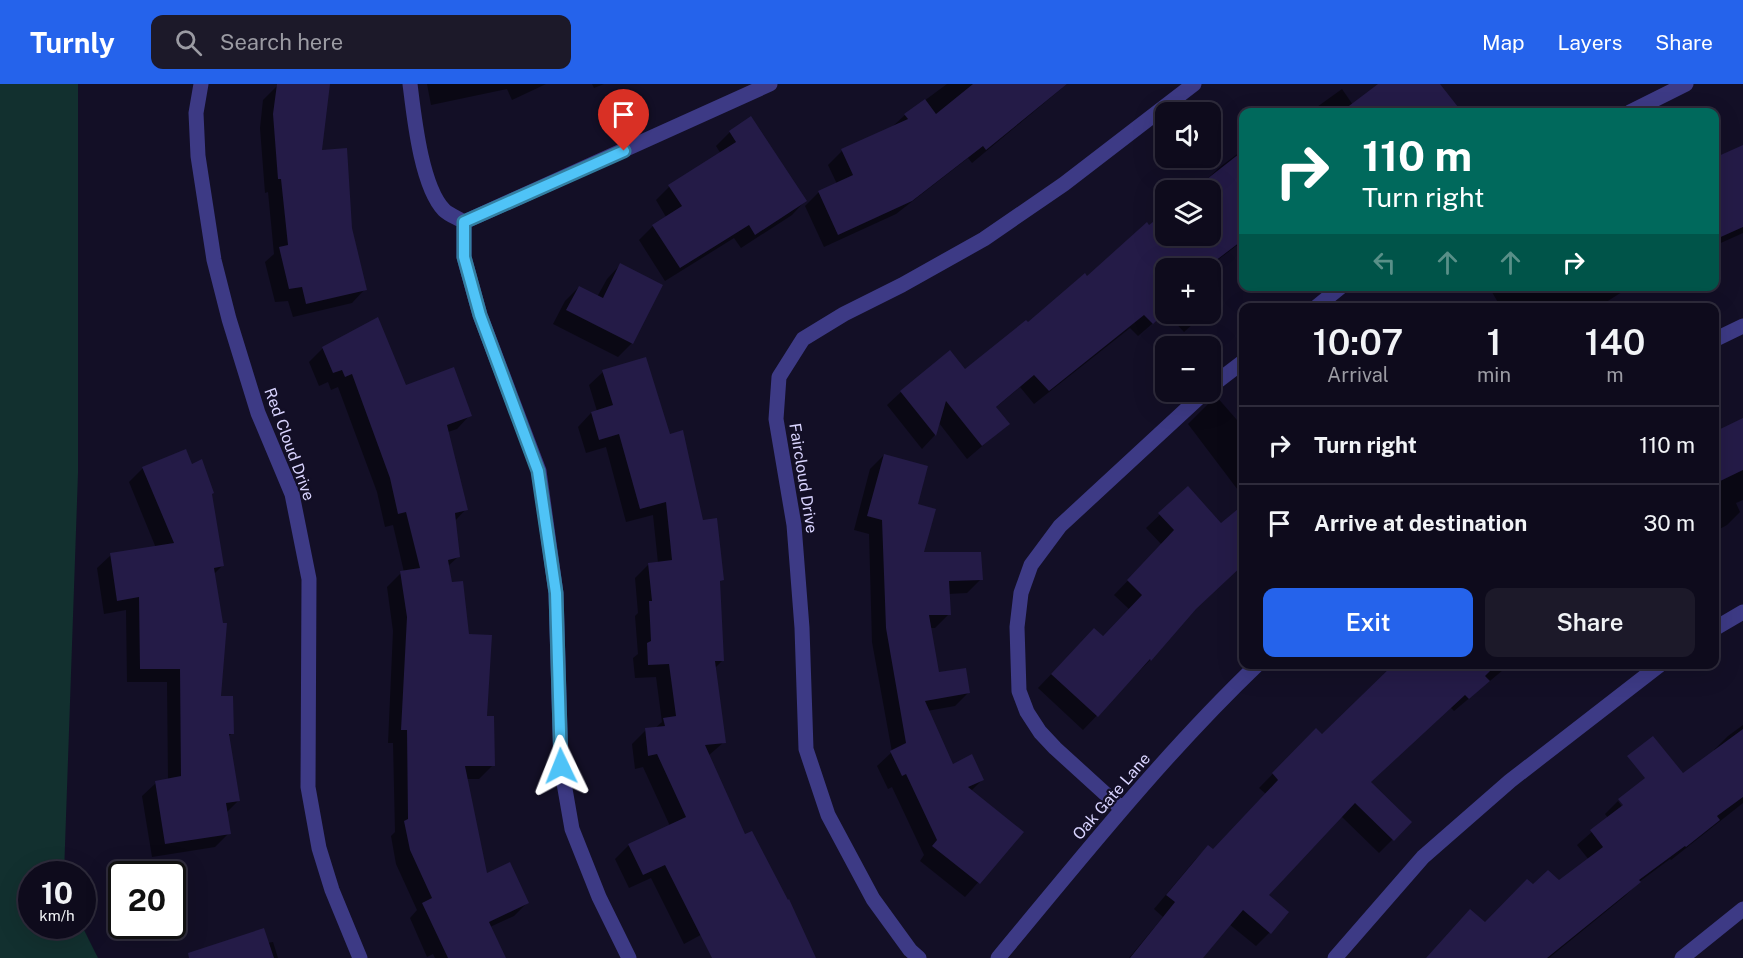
<!DOCTYPE html>
<meta charset="utf-8">
<style>
:root{--surface:#0e0b1c;--page:#1c1929;--text:#f1f3f6;--muted:#9b9ba3;--line:#2e2b3b;--accent:#2563eb}
body{margin:0;font-family:"Public Sans",sans-serif;background:var(--page);color:var(--text);height:100vh;display:flex;flex-direction:column;font-size:22px;white-space:nowrap}
*{box-sizing:border-box;margin:0}
p{font-size:20px;color:var(--muted)}
.icon{flex:none;width:33px;height:33px;fill:none;stroke:currentColor;stroke-width:2;stroke-linecap:round;stroke-linejoin:round}
.map{position:relative;flex:1;overflow:hidden}
.panel{position:absolute;left:1239px;top:219px;width:480px;height:366px;display:flex;flex-direction:column;background:var(--surface);border-radius:12px;box-shadow:0 6px 24px #0002,0 0 0 2px var(--line)}
.panel>*{flex:none}
.top-card{position:absolute;left:1239px;top:24px;width:480px;height:183px;border-radius:12px;box-shadow:0 6px 24px #0002,0 0 0 2px var(--line);background:#00695c;color:#fff;overflow:hidden}
.controls{position:absolute;left:1155px;top:18px;display:grid;gap:12px}
.controls a{display:grid;place-items:center;width:66px;height:66px;border-radius:12px;background:var(--surface);box-shadow:0 6px 24px #0002,0 0 0 2px var(--line);font-size:30px}
.speed{position:absolute;left:18px;top:777px;display:flex;gap:12px;font-size:30px;font-weight:700;text-align:center}
.speed>*{display:grid;place-content:center;width:78px;height:78px;border-radius:50%;background:var(--surface);box-shadow:0 6px 24px #0002,0 0 0 2px var(--line);line-height:1}
.speed small{font-size:15px;font-weight:400}
.speed .limit{border:3px solid #111;border-radius:9px;background:#fff;color:#111}
.pin{position:absolute;display:grid;place-items:center;width:51px;height:51px;color:#fff;margin:-62px -26px;border-radius:50% 50% 50% 0;rotate:-45deg;box-shadow:0 0 6px #0007}
.pin .icon{rotate:45deg}
.me{position:absolute;width:66px;margin:-33px;rotate:358deg;stroke-linejoin:round;filter:drop-shadow(0 0 4px #0008)}
.turn{display:flex;align-items:center;gap:21px;height:126px;padding:0 24px;font-size:27px}
.turn .icon{width:78px;height:78px;stroke-width:2.5}
.turn b{display:block;font-size:42px;line-height:51px}
.lanes{display:flex;align-items:center;height:57px;padding:0 24px;background:#0003;justify-content:center;gap:30px;direction:ltr}
.lanes .off{opacity:.35}
.eta{display:flex;justify-content:space-evenly;align-items:center;height:102px;text-align:center}
.eta b{font-size:36px;font-weight:600;line-height:42px}
.cta{display:flex;gap:12px;margin-top:auto;padding:12px 24px}
.cta a{flex:1;height:69px;border-radius:12px;background:var(--accent);color:#fff;font-size:24px;font-weight:600;line-height:69px;text-align:center}
.cta a+a{background:var(--page);color:var(--text)}
ul{padding:0;list-style:none}
li{display:flex;align-items:center;gap:18px;height:78px;padding:0 24px;border-top:2px solid var(--line)}
li div{flex:1}
li b{display:block;font-size:22px}
li em{font-style:normal}
header{display:flex;align-items:center;gap:36px;box-sizing:border-box;height:84px;padding:0 30px;background:var(--accent);color:#fff}
header strong{font-size:28px}
nav{display:flex;gap:33px;margin-inline-start:auto;font-size:21px}
.search{width:420px;height:54px;background:var(--page);display:flex;align-items:center;gap:15px;box-sizing:border-box;padding:0 21px;border-radius:12px;color:var(--muted);font-size:22px}
.map>svg:first-child{display:block}
.green{fill:#12302f}
.shadow{fill:#0007}
.building{fill:#241b47}
.lines{fill:none;stroke-linecap:round;stroke-linejoin:round}
.minor{stroke:#3d3a85;stroke-width:15}
.route-casing{stroke:#337fa1;stroke-width:15}
.route{stroke:#4fc3f7;stroke-width:10}
.labels{text-anchor:middle;stroke-width:4.5;stroke-linejoin:round;paint-order:stroke}
.street-label{font-size:16px;fill:#d9d4ff;stroke:#130f26}
</style>
<header>
<strong>Turnly</strong>
<div class="search"><svg class="icon" aria-label="search" viewBox="0 0 24 24"><circle cx="10" cy="10" r="6"/><path d="M15 15l6 6"/></svg>Search here</div>
<nav><a>Map</a><a>Layers</a><a>Share</a></nav>
</header>
<div class="map">
<svg width="1743" height="874" viewBox="0 0 1743 874">
<rect width="100%" height="100%" fill="#130f26"/>
<path class="green" d="M0 0H78V389L64 790H32V842H82L98 874H0Z"/>
<path class="shadow" d="M282 0H329L320 68 351 144 365 205 352 219 293 233 288 217 275 218 265 178 274 170 268 108 265 109 260 44 263 16 277 2Z
M427 0H546L512 16 507 5 431 21Z
M592 0H604L594 4Z
M947 0H1067L972 79 968 74 896 130 824 163 805 122 819 108 837 100 828 81 842 67 892 43 905 31Z
M1381 0H1439L1460 28H1310L1342 5 1353 21Z
M730 48 805 117 792 131 741 164 734 154 665 197 639 156 653 142 666 133 656 116 669 103 721 70 716 62Z
M1244 65V156L1207 184H1166V228L1138 252 1130 244 1034 320 1020 303 995 324 1008 340 967 375 939 339 935 351 922 365 887 321 901 308 965 287 1087 194 1166 152H1210V106H1195L1220 83Z
M1714 75 1743 77V149L1714 162Z
M620 181 632 259 618 273 553 240 565 217 579 203 597 213 607 195Z
M1636 202 1626 208 1625 206 1597 224H1498L1500 222 1489 203Z
M1210 209 1217 216 1210 223Z
M1451 218 1456 224H1443Z
M1167 230H1204L1184 248Z
M323 264 405 303 470 331 457 345 448 348 466 425 454 438 459 472 447 483 468 551 486 633 493 681 479 695H466L486 791 527 819 514 832 490 843 504 874H435L433 870 427 873 410 834 417 826 396 780 391 752 395 748 393 659H388L393 547 387 503 401 489 404 488 393 441 385 443 377 408 338 303 331 306 328 298 319 302 309 278Z
M603 288 669 352 702 437 722 495 718 499 723 576 715 584 724 658 708 672 744 752 815 874H720L708 847 684 860 651 794 629 804 615 775 629 761 670 742 643 683 635 685 632 660 646 646 654 645 662 638 656 593 635 594 633 574 638 570 635 532 638 529 635 494 649 480 658 479 653 431 626 438 606 363 586 369 578 343 591 329 597 327 589 301Z
M1216 312 1244 344V414L1188 340Z
M1743 337V416L1736 419 1740 428 1727 441 1714 448V350Z
M884 371 916 421 922 470 981 495 967 509 948 510 949 530 935 544H930L938 589 969 608 955 622 927 627 952 682 983 695 971 707 1022 749 965 813 920 777 924 771 892 703 888 705 877 682 892 668 872 558 869 450 854 446 870 385Z
M191 382 210 410 222 482 214 490 219 613 232 649 228 653 239 716 226 729 229 749 215 763 152 773 142 712 156 699 168 696 167 598H127L126 526 104 530 97 484 111 471 156 464 129 398 143 384Z
M1188 404 1221 441 1191 529 1150 576 1083 646 1038 604 1080 560 1102 553 1129 525 1114 511 1162 461 1146 444Z
M1397 580H1518L1512 585 1509 581 1454 627 1450 623 1370 698 1410 738 1379 769 1341 732 1267 812 1270 848 1256 862 1229 840 1201 874H1129L1163 833 1154 825 1195 776 1208 763 1213 767 1266 710 1259 704 1316 646 1322 652Z
M1743 641V719L1671 776 1670 775 1639 798 1625 812 1549 874H1427L1470 827 1485 840 1533 802 1559 798 1589 776 1577 761 1608 734 1605 730 1618 717 1626 728 1683 691 1715 667 1714 666 1728 652Z
M273 858 278 874H201L267 859Z"/>
<path class="building" d="M277 0H330L322 66 347 64 352 144 367 206 306 220 302 203 289 205 279 163 288 161 281 95H278L273 30Z
M973 0H1067L986 66 983 62 912 117 838 151 818 107 853 91 841 65 908 35 904 30 925 15 936 30Z
M1378 0H1440L1462 28H1341Z
M751 32 807 117 755 151 749 141 680 184 652 141 682 122 668 101 736 58 729 47Z
M1743 61V143L1714 156V74Z
M1244 66V155L1206 184H1166V228L1153 240 1144 231 1049 307 1034 291 996 323 1010 340 982 362 946 317 936 352 900 307 950 266 965 285 1026 236 1028 238 1085 189 1087 192 1147 138 1149 141 1166 128V152H1210V106H1193Z
M620 179 663 201 633 260 566 226 579 202 603 214Z
M378 233 406 301 454 283 472 332 447 341 468 426 455 429 460 473 448 476 452 498 463 497 469 550 492 551 487 632H494L495 682H465L487 789 510 778 529 819 489 838 506 874H448L422 819 432 814 410 766 404 737 408 735 407 646H401L407 533 400 487 420 484 406 428 398 430 390 394 352 290 345 293 342 286 333 289 322 263Z
M646 273 670 350 683 346 703 436 717 434 724 496 720 497 724 577H715L726 659 705 661 745 750 752 747 788 816 789 815 816 874H712L665 781 643 791 628 760 686 733 657 670 648 672 645 644 665 642 663 634 676 632 669 580 648 581 647 559 651 557 649 517H652L648 479 672 476 666 418 640 425 619 350 599 356 591 328 613 321 602 286Z
M1743 334V386L1714 400V348Z
M186 365 192 380 202 375 214 409 212 410 224 482 214 484 223 539H227L221 612H233L234 650H229L240 717 226 719 231 750 165 760 155 697 181 692 180 585H140L139 513 117 517 110 469 174 459 142 383Z
M884 370 928 382 918 420 936 425 924 468H981L983 496 949 497 951 531H929L939 588 966 584 970 609 925 617 953 680 972 670 984 696 968 703 1024 748 980 800 932 762 937 756 906 690 902 692 890 667 906 659 886 544 882 436 867 432Z
M1188 402 1221 439 1244 420V480L1196 525 1151 577 1150 575 1098 633 1051 590 1094 544 1103 552 1142 511 1127 496 1174 446 1158 429Z
M1394 580H1497L1485 592 1490 597 1469 615 1465 611 1371 698 1412 738 1394 757 1355 719 1269 811 1289 828 1271 850 1243 826 1203 874H1130L1175 818 1166 811 1208 761 1213 765 1278 696 1272 689 1316 644 1322 650Z
M1743 645V713L1717 732 1720 736 1686 763 1685 762 1639 796 1641 798 1547 874H1426L1470 825 1485 838 1527 795 1533 800 1548 786 1559 796 1603 763 1590 746 1623 721 1618 715 1645 694 1627 672 1653 652 1683 689Z
M264 844 274 874H189L188 869Z"/>
<g class="lines">
<path class="minor" d="M201 0 196 29 198 72 214 176 229 235 258 329 292 410 309 495 308 703 319 764 332 806 360 874
M410 0C414 32 421 102 444 126 449 131 458 134 464 138L770 0
M1630 28 1686 0
M464 138V173L480 231 539 387 556 509 561 682 572 745 599 813 629 874
M1315 224 1342 202
M1714 256 1743 242
M1210 303 1244 277
M1714 545 1743 528
M1122 725 1055 664 1040 648 1027 628 1019 607 1017 543 1021 509 1031 481 1060 442 1205 308
M919 874 910 866 873 815 828 731 806 665 802 544 794 441 776 335 779 293 803 255 844 230 902 201 984 155 1064 100 1194 0
M998 874C1082 773 1163 671 1258 580
M1335 874 1423 773 1510 697 1661 580
M1682 874 1743 825"/>
</g>
<g class="lines">
<defs>
<path id="route" d="M561 682 556 509 538 387 480 231 464 173V138L624 67"/>
</defs>
<use href="#route" class="route-casing"/>
<use href="#route" class="route"/>
</g>
<g class="labels">
<g class="street-label">
<text transform="translate(290 360) rotate(70)" y="6">Red Cloud Drive</text>
<text transform="translate(804 394) rotate(81)" y="6">Faircloud Drive</text>
<text transform="translate(1111 712) rotate(-49)" y="6">Oak Gate Lane</text>
</g>
</g>
</svg>
<div class="controls">
<a><svg class="icon" aria-label="sound" viewBox="0 0 24 24"><path d="M4 9h4l5-4v14l-5-4H4zM17 9q2 3 0 6"/></svg></a>
<a><svg class="icon" aria-label="layers" viewBox="0 0 24 24"><path d="M12 4l9 5-9 5-9-5zM3 14l9 5 9-5"/></svg></a>
<a>+</a>
<a>−</a>
</div>
<div class="speed"><div>10<small>km/h</small></div><div class="limit">20</div></div>
<div class="pin" style="left:624px;top:67px;background:#d93025"><svg class="icon" aria-label="arrive" viewBox="0 0 24 24"><path d="M6 21V4h12l-3 4 3 4H6"/></svg></div>
<svg class="me" style="left:561px;top:682px" viewBox="-20 -20 40 40"><path d="M0-17L14 15 0 8-14 15z" fill="#4fc3f7" stroke="#fff" stroke-width="4"/></svg>
<div class="top-card">
<div class="turn"><svg class="icon" aria-label="right" viewBox="0 0 24 24"><path d="M7 20v-9h11M14 6l5 5-5 5"/></svg><div><b>110 m</b>Turn right</div></div>
<div class="lanes"><svg class="icon off" aria-label="left" viewBox="0 0 24 24"><path d="M17 20v-9H6M10 6l-5 5 5 5"/></svg><svg class="icon off" aria-label="ahead" viewBox="0 0 24 24"><path d="M12 20V5M6 11l6-6 6 6"/></svg><svg class="icon off" aria-label="ahead" viewBox="0 0 24 24"><path d="M12 20V5M6 11l6-6 6 6"/></svg><svg class="icon" aria-label="right" viewBox="0 0 24 24"><path d="M7 20v-9h11M14 6l5 5-5 5"/></svg></div>
</div>
<section class="panel">
<div class="eta">
<div><b>10:07</b><p>Arrival</p></div>
<div><b>1</b><p>min</p></div>
<div><b>140</b><p>m</p></div>
</div>
<ul>
<li><svg class="icon" aria-label="right" viewBox="0 0 24 24"><path d="M7 20v-9h11M14 6l5 5-5 5"/></svg><div><b>Turn right</b></div><em>110 m</em></li>
<li><svg class="icon" aria-label="arrive" viewBox="0 0 24 24"><path d="M6 21V4h12l-3 4 3 4H6"/></svg><div><b>Arrive at destination</b></div><em>30 m</em></li>
</ul>
<div class="cta"><a>Exit</a><a>Share</a></div>
</section>
</div>
